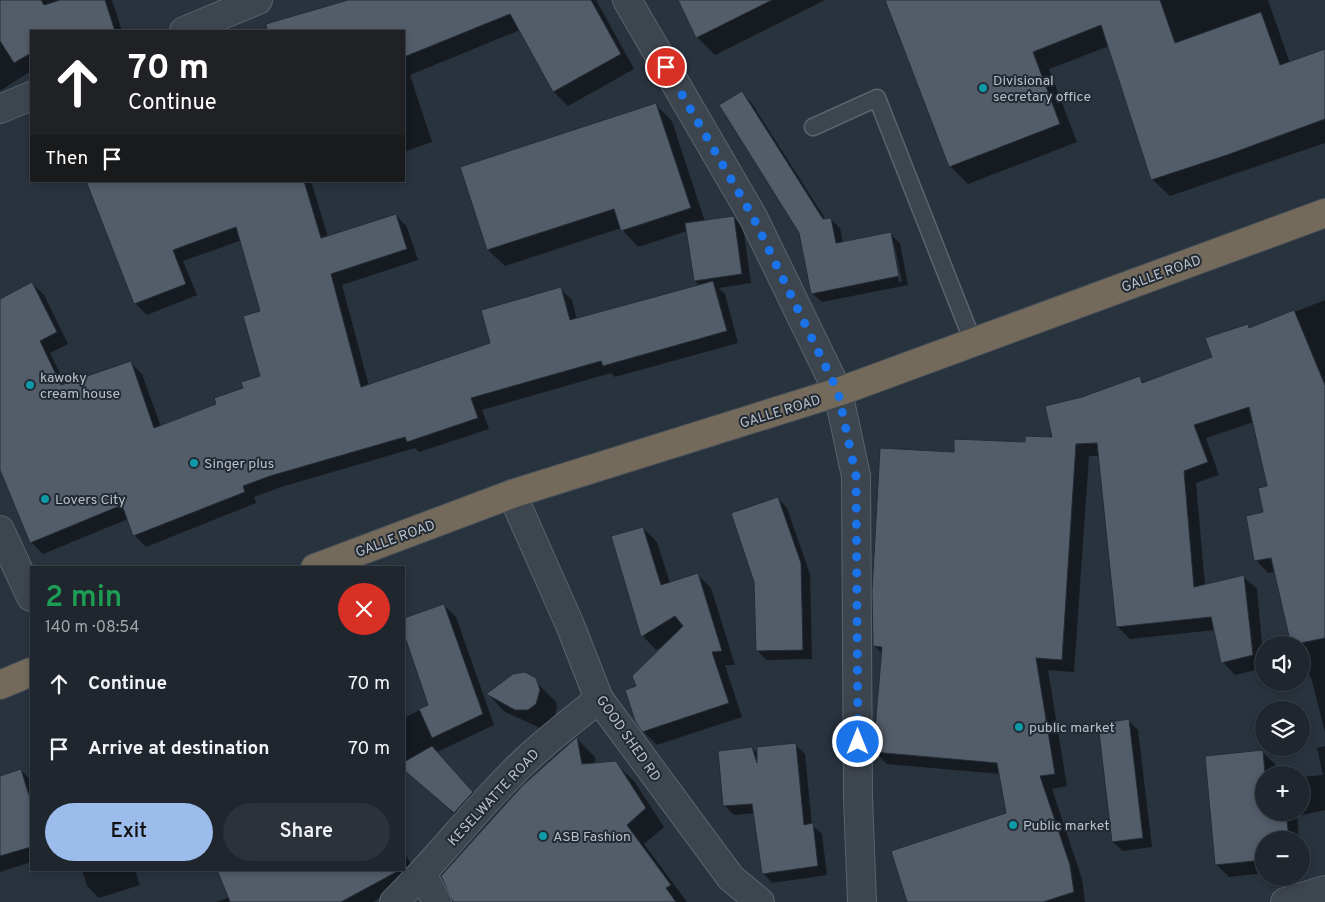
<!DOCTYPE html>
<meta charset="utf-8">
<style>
:root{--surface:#1f262e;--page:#2c323a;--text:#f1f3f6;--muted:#a1a5aa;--line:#3c434a;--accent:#9cbcec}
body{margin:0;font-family:Overpass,sans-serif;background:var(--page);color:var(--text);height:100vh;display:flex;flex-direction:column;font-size:19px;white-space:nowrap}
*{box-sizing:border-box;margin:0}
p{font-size:16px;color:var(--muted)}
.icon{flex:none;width:28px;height:28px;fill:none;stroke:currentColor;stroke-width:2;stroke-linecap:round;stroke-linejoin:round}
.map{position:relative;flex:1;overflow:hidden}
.side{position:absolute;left:30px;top:566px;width:375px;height:305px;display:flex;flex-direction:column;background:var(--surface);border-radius:0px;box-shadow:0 2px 8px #0003,0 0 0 1px var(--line)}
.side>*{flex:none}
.banner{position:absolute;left:30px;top:30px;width:375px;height:152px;border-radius:0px;box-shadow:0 2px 8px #0003,0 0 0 1px var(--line);background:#202124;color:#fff;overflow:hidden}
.fabs{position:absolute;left:1255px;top:636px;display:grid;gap:10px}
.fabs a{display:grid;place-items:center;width:55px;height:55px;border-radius:50%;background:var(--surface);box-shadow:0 2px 8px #0003,0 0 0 1px var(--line);font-size:25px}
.pin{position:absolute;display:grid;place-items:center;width:42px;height:42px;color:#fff;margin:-21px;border:2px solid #fff;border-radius:50%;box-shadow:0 1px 5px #0007}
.me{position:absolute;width:55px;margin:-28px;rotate:0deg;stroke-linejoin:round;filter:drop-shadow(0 0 4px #0008)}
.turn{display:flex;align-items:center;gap:18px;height:105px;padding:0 15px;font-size:22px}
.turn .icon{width:65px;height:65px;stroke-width:2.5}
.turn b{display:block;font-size:35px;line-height:42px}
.then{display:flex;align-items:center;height:48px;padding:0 15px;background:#0003;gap:10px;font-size:19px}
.round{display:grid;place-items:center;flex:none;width:52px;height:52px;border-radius:26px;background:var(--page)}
.head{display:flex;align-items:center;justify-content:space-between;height:85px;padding:0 15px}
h1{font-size:30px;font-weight:600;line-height:38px;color:#1e9e55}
.primary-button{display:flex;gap:10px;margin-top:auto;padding:10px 15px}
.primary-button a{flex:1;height:58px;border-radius:30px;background:var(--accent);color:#111;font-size:20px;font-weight:600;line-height:58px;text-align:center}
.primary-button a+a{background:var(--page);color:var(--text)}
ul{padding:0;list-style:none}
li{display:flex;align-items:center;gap:15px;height:65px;padding:0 15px}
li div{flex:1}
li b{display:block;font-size:19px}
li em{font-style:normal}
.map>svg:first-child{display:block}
.shadow{fill:#0007;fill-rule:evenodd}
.building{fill:#535c69;stroke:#242c36}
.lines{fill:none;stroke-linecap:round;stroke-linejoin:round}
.lane-casing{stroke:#5b636c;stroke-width:19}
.street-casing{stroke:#5b636c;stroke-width:30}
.highway-casing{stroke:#485059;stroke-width:30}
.lane{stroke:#3d454f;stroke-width:16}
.street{stroke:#3d454f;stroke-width:28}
.highway{stroke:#736a5b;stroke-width:28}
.route{stroke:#1a73e8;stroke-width:9;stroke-dasharray:0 16.2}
.culture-dot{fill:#0f9aa8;stroke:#222a34;stroke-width:2}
.labels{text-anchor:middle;stroke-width:4;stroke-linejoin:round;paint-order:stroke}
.poi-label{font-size:14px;fill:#bac0c9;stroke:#222a34;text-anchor:start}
.street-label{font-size:14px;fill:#bac0c9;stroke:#222a34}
</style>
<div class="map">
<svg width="1325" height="902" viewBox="0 0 1325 902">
<rect width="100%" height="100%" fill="#29333e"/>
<path class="shadow" d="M0 0H112L122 31H31V71L0 91Z
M381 0H596L634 69 568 106 554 92 520 30 410 75 432 142 404 152V31H293L290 18Z
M679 0H825L715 55 697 37Z
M886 0H1268L1290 63 1325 50V143L1170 196 1152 179 1109 46 1049 69 1077 142 968 184 950 166Z
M742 93 751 102 826 220 831 219 840 228 843 243 890 234 900 243 908 285 822 302 812 293 800 233ZM892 243H894L902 282H899Z
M655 104 672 121 705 222 733 217 743 227 751 283 719 288 725 294 738 343 615 377 611 373 482 410 489 429 419 452 415 448 281 487 254 497 256 503 146 547 134 535 128 519 43 554 31 542 0 467V300L32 283 44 295 68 344 50 353 66 385 130 362 142 374 161 427 217 405 261 377 262 312 242 240 183 261 197 295 147 315 135 303 87 181H311L328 237 396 215 407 227 418 260 342 285 369 386 492 344 560 289 572 300 577 320 700 286 695 281 687 231 638 247 621 228 505 266 488 250 462 167Z
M1325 300V732L1311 677 1301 668V645H1293L1276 572 1268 573 1256 560 1269 487 1254 422 1206 438 1219 475 1196 483 1205 586 1244 577 1257 589 1264 668 1235 675 1223 662 1215 630 1130 639 1117 626 1099 456H1089L1074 672 1048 670 1067 786 1052 789 1082 879 1085 902H909L1007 814 1000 774 887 764 875 752 883 654 874 646 955 453 1053 439 1083 399 1139 378 1145 383 1213 358 1247 325 1251 329Z
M778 498 787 508 810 574 812 659 766 660 757 650Z
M643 528 657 542 670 583 697 574 711 588 735 665H725L742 717 657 745 643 731 637 687 664 645 656 650 643 636 613 537Z
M444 605 456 617 494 725 437 752 484 804 463 822 404 769V718L430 705 404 630V620Z
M530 676 556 702 557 708 553 722 540 728 505 712 488 694Z
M1129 721 1138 730 1152 847 1123 851 1113 842Z
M577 739 595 757 596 764 615 763 634 781 664 827 644 844 687 902H453L452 895Z
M795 744 805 754 812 825 822 834 827 875 772 883 763 873 755 813 734 815 725 806 752 748 759 755Z
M1325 746V810L1297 816 1299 840H1264V873L1229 877 1216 864 1262 752 1275 764 1276 775H1264V812H1301V777L1323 775 1317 748Z
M21 770 31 781V862L0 872V777Z
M404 851 418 877 373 902H216L230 897 219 870H404Z
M82 870H135L140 885 99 898 87 886Z"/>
<path class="building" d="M0 0H41L44 5 60 0H105L115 31H31V53L14 63 0 41Z
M348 0H591L621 54 553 92 510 14 404 57V31H267L266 24Z
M678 0H772L696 38Z
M885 0H1160L1175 43 1261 12 1280 65 1325 49V119L1227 155 1151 180 1101 25 1033 52 1060 124 949 167Z
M742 91 823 219 831 218 836 243 891 232 899 276 811 294 799 233 719 105Z
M656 103 691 208 621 231 614 209 487 250 460 167Z
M86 181H304L321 238 396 214 407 249 331 274 361 387 490 343 481 310 561 287 570 320 713 281 727 331 603 366 601 361 471 398 478 418 407 442 405 437 270 476 243 486 245 492 133 536 122 505 30 543 0 470V299L32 282 57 332 40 341 61 385 131 361 154 428 216 404 214 398 243 388 241 382 260 376 243 316 260 311 236 227 173 250 186 284 134 304Z
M734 216 742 274 694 281 685 223Z
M1294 310 1325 385V638L1291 645 1271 558 1254 561 1246 516 1263 512 1258 488 1267 486 1249 407 1194 425 1208 462 1184 471 1194 587 1244 575 1253 655 1221 663 1211 617 1116 627 1097 443 1076 444 1062 660 1036 658 1055 774 1040 776 1070 865 1074 892 1043 902H907L891 851 1006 813 997 763 873 752 882 647 873 646 872 591 880 448 954 452V439L1025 442V436L1052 437 1045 406 1082 397 1140 376 1142 383 1212 357 1205 338 1248 324 1249 328Z
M778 497 801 563 803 650 756 651 754 582 731 513Z
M643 527 661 585 698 573 722 651 712 652 729 703 642 732 635 721 625 690 636 686 632 676 683 626 675 616 641 637 611 536Z
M444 604 483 714 432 738 419 709 428 705 404 634V618Z
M525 672 536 678 540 690 536 704 528 710H515L486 694 513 674Z
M1129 719 1143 838 1112 842 1098 724Z
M577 737 582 764 616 761 646 808 627 825 671 885 666 888 676 902H453L441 876 522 786Z
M796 743 804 825 813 823 818 866 762 874 752 804 723 806 718 751 752 747 757 763V747Z
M432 746 473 792 454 813 404 770V762Z
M1263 750 1265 775 1264 812H1286L1289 840H1264V860L1215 865 1205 756Z
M21 769 31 802V847L0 856V776Z
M217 870H400L341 902H230Z"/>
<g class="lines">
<defs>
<path id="lane" d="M813 127 877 98 973 342"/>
<path id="street" d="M627 0 753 217 838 392 856 476 858 798 862 902
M184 31 258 0
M0 109 31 96
M512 494 570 625 599 699 731 878 760 902
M0 530 31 597
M422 874 437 902
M394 902C431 866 463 825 499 787 529 754 564 727 599 699
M1285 902 1325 890"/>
<path id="highway" d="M315 568 512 494 838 392 1325 213
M0 685 31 672"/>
</defs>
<use href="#lane" class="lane-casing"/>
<use href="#street" class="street-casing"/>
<use href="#highway" class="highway-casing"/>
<use href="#lane" class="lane"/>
<use href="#street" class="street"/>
<use href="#highway" class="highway"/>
</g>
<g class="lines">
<path class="route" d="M666 67 753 217 838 392 856 476 858 742"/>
</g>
<g class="culture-dot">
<circle cx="983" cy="88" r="5"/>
<circle cx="30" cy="385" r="5"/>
<circle cx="194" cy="463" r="5"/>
<circle cx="45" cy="499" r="5"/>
<circle cx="1019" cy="727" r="5"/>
<circle cx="1013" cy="825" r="5"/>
<circle cx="543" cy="836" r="5"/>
</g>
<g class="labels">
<g class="poi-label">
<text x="993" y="85">Divisional<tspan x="993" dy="16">secretary office</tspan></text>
<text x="40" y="382">kawoky<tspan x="40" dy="16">cream house</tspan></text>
<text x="204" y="468">Singer plus</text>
<text x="55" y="504">Lovers City</text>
<text x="1029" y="732">public market</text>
<text x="1023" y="830">Public market</text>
<text x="553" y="841">ASB Fashion</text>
</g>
<g class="street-label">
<text transform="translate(1161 273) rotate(-20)" y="5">GALLE ROAD</text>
<text transform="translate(780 411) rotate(-17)" y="5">GALLE ROAD</text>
<text transform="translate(395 538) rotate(-20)" y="5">GALLE ROAD</text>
<text transform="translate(629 738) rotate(55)" y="5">GOOD SHED RD</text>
<text transform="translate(493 797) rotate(-47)" y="5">KESELWATTE ROAD</text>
</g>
</g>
</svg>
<div class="fabs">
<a><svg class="icon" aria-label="sound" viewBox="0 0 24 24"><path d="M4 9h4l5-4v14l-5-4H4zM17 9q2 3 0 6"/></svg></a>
<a><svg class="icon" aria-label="layers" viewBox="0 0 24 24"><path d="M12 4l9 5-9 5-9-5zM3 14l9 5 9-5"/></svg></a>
<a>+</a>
<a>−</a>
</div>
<div class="pin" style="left:666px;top:67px;background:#d93025"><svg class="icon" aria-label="arrive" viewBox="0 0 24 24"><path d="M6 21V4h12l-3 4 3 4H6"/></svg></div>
<svg class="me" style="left:858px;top:742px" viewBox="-20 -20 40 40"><circle r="17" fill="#1a73e8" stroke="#fff" stroke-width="3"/><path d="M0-11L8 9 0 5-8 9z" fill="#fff"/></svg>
<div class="banner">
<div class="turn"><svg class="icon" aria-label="ahead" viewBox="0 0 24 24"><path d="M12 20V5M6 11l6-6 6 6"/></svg><div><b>70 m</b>Continue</div></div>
<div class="then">Then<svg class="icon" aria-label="arrive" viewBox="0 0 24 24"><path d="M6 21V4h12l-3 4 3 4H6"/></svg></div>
</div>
<section class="side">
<div class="head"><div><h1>2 min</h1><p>140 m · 08:54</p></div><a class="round" style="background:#d93025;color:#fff"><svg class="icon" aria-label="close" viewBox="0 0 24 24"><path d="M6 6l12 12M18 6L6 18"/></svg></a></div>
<ul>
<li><svg class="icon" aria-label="ahead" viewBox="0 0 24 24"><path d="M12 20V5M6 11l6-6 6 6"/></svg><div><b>Continue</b></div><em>70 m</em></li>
<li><svg class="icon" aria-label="arrive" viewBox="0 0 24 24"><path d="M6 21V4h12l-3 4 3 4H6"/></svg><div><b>Arrive at destination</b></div><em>70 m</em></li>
</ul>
<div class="primary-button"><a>Exit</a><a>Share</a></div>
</section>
</div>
